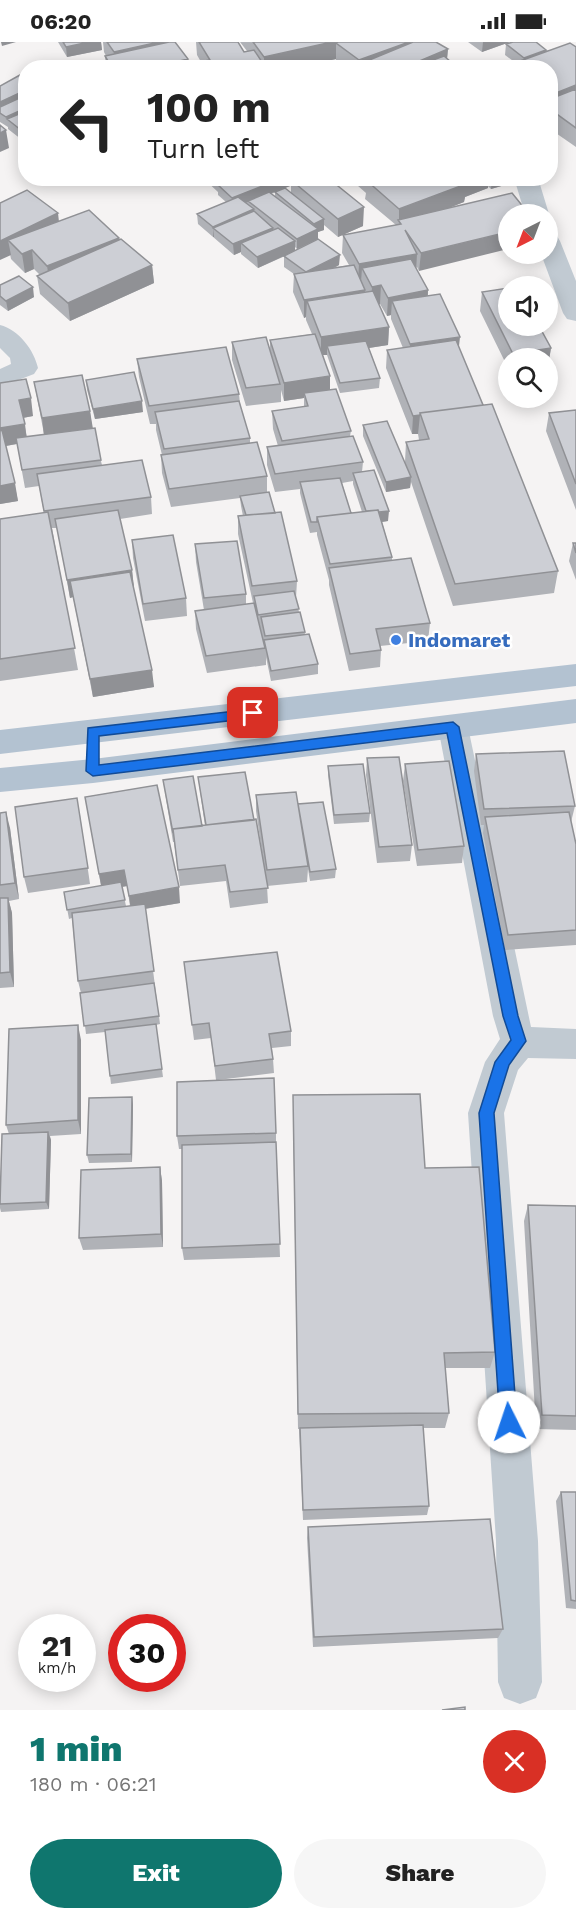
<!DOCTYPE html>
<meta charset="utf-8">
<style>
:root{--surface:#fff;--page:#f6f6f6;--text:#222;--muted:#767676;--accent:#0f766e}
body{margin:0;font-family:"Work Sans",sans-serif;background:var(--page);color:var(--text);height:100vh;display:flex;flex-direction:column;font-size:22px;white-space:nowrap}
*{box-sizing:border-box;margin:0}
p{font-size:20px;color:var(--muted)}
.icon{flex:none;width:33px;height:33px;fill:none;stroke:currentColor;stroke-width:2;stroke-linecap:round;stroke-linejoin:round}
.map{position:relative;height:1668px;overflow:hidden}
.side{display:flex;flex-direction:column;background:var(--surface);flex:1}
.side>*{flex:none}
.guide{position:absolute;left:18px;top:18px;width:540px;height:126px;border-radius:24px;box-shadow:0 3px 15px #0003;background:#fff;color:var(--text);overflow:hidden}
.needle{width:39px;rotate:222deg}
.buttons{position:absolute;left:498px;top:162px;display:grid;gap:12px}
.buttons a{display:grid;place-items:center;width:60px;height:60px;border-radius:50%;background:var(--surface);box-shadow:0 3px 15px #0003;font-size:30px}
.speed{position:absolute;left:18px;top:1572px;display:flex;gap:12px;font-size:30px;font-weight:700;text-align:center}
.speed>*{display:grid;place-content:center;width:78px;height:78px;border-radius:50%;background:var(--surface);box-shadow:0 3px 15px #0003;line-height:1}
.speed small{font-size:15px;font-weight:400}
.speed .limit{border:9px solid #d22;background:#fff;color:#111}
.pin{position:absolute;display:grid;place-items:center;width:51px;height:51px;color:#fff;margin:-26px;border-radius:12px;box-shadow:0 3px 9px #0006}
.me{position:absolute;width:66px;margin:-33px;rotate:356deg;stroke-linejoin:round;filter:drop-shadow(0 0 4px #0008)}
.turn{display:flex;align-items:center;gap:21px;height:126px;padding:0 30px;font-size:27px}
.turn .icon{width:78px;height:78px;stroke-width:2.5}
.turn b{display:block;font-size:42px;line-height:51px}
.round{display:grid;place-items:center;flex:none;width:63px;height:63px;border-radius:32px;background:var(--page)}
.headline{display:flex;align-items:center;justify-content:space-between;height:102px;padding:0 30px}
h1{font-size:36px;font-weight:800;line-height:45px;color:var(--accent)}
.action{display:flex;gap:12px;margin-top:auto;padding:12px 30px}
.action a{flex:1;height:69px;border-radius:36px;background:var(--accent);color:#fff;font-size:24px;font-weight:800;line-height:69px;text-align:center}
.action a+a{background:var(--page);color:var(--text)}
.status{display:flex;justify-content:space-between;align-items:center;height:42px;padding:0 30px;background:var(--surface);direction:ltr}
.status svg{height:16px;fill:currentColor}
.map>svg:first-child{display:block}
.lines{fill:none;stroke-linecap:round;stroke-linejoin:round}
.minor{fill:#c1cad2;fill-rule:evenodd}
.major{fill:#b3c2d1;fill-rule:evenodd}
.wall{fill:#b0b2b7;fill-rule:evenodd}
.shaded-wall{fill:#909195}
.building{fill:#cdcfd5;stroke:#909195;stroke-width:1.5}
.route{fill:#1a73e8;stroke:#114b97;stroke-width:1.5}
.shop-dot{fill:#3f7fe0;stroke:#fff;stroke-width:2}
.labels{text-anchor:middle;stroke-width:5;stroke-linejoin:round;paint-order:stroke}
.shop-label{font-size:20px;font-weight:bold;fill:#366cbe;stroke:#fff;text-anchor:start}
</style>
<div class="status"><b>06:20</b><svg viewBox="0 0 49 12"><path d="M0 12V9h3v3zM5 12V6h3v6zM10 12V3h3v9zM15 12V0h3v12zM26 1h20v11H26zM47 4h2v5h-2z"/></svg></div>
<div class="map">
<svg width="576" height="1668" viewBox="0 0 576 1668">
<rect width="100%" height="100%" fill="#f5f3f3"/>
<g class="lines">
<path class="minor" d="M514 136H538L549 172 548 174 525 172Z
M548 192 557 194 560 199 576 239V279L567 277 563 271 541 212H548Z
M0 283C19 288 34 308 38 326L34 332 0 345V327L11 322 10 316 0 306Z
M453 673 464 677 468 685 531 985 576 987V1017L528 1016 518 1028 504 1071 538 1499 542 1640 536 1656 520 1662 504 1656 498 1640 496 1499 468 1071 485 1020 500 997 493 974 438 685 442 677Z"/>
<path class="major" d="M576 622V644L0 712V688Z
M576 657V681L93 741 0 750V726L93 717Z"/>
</g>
<path class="wall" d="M58 0H101L102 8 67 15Z
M103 0H175L188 26H106L105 14H106L104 10Z
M196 0H238L244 10 247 9 240 0H436L448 7 447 17 458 26H345L336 18V17L296 26H193L192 21 201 20 197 13Z
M468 0H510L482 10Z
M506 2 546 8V10L576 5V105L550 87V26H509V23L516 21 505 13Z
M26 37V101L8 87V85L0 80V44Z
M203 136H290V144L271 152 275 154V150L291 151V138L363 184 338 195 324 183V188L318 190V197L339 223 336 225 349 223 342 211 343 193 396 183 365 157 366 151 349 136H515V140L491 147 488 144V146L465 155 464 160 451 165 419 229 417 225 416 226 428 248V254L459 306 483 363 558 529 554 551 453 564 411 440 410 446 386 450 363 394V383L405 420 406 400 419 398 418 392H412L386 326 387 308 403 306 391 277V273L387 274 380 262H379L389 285 388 303 369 306 380 336 379 346 340 351 327 313H323L330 348 351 389 350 394 363 420 362 430 388 479 382 480 392 515V518L430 581 428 599 380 604 381 608 380 625 349 629 329 543V538L317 493V490L310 491 300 451V447L275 450 267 423V405L278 404 273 387 272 369 304 365V356L284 359 281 348V360L246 364 232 318V300L270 310V298L312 292 306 278V275L304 276 293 250 294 232 284 225V214L294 210 258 226 241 212V210L234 213 198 182 197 172 226 160 218 153V150ZM318 197 295 209V205L297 207ZM353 439V442L362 470 351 471 342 441Z
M0 161 59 179 119 196V198L152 223 154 241 70 279 40 252 37 234 40 233 34 227 25 231 11 217Z
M0 243 34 255 8 269 0 263Z
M508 246V284H539L551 306 548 324V316H508V326L480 269 482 250Z
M137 317 239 352 240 362 250 396V401L267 434V451L297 539 296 556 299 570 305 592 318 622V632L271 639 266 615V623L207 631 196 587 195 569 204 568 196 520 195 502 246 552V562L253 561 238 492V474H243L241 464 240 456 171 465 162 431 161 413H162L156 388V382H150L139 335Z
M86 338 143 370 95 377 87 348Z
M34 340 90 369 92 386 102 423 151 455 152 472 120 477 132 528 134 546H133L154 645 93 655 73 555 70 556 57 486H52L78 628 0 639V477L44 471 39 444 25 446 17 402 6 404 18 459 0 462V341L33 374 23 376 27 395 44 392Z
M576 368V468L546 389 549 371Z
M132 498 186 556 187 574 145 579 133 516Z
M573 501H576V538L569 519Z
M476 712 575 764 571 780 576 802V903L505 908 483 791 484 783H481L474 729Z
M367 716 412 803 410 819 377 821 366 733Z
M405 722 464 804 462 821 417 824 403 739Z
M328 724 370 771 369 780 334 782 328 733Z
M198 735 254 778 265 831 256 769V753L298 766 336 827 335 836 310 839 308 827 307 840 267 844 268 861 230 866 226 839 180 844 174 800H173L163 738 202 784H205Z
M85 755 180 861 145 867 160 982 156 983 163 1035 111 1042 105 990 86 992 81 951 78 939 72 876 69 877 64 850 101 844ZM127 844 130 864H126L122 845Z
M0 771 10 786 19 857 9 859 12 871 14 945 0 946Z
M80 773 90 842 28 851 24 835Z
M184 920 291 989V1004L272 1006 273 1017 274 1031 218 1038 276 1091V1105L280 1215 184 1218 182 1206V1107H179L177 1094 216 1038 211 996 194 998Z
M81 998V1092L50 1094 51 1098 49 1167 1 1170 0 1166V1138L9 1092 6 1083Z
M132 1055 133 1063 132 1120 89 1121 87 1113Z
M293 1073 425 1126 495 1310 490 1326H445L449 1371 445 1386H423L429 1464 427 1473 303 1478 299 1387H298Z
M160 1125 162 1139 163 1205 83 1208 79 1196Z
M528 1163 576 1164V1388L536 1387 524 1179Z
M561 1450H576V1567L566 1566 556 1459Z
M308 1485 503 1587 498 1596 313 1605 307 1496Z"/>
<path class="shaded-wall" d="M1 0H16L2 4Z
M89 0H101L102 8 67 15 66 5Z
M159 0H174L115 26 114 10Z
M332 0H342L336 1V17L296 26H264V15Z
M409 0H425L359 26V18Z
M483 0H510L482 10Z
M448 7 446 26H403Z
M546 8 545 18 523 26 524 16Z
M188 17V26H150Z
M576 43V60L550 67 551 53Z
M26 48V59L0 71V60Z
M26 66V77H7L6 75Z
M6 88 9 106 0 110V91Z
M227 136H255L218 143V140Z
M283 136H290V144L232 166V156Z
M489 136 488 146 465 155 464 160 401 185V182L399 179V167L466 142Z
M492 136H515V140L491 147Z
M364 165 363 184 338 195V177Z
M254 167V178L213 186 214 195H213V185Z
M58 171 60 189 8 198 11 213 0 218V199Z
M324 177V188L318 190V197L297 207V197L314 189V182Z
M273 186 274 196 241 201V210L234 213 233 202Z
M508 190V207L419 229 421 211Z
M119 196 121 214 50 242 47 224Z
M295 199V209L258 226 257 215Z
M32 208 34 227 25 231 22 212Z
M417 212 416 230 362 226 361 240H358L359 222Z
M340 213 339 223 306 241V230Z
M152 223 154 241 70 279 68 261Z
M381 243 380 262 371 263 372 245Z
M33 245 34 255 8 269 6 259Z
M365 248 364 266 307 259 306 275 304 276V258Z
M428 248 427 266 392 259 391 273 387 274 388 256Z
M389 285 388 303 330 312 327 304V313H321V295Z
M460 295 458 313 409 320 410 302Z
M551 306 548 324V316H512L513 312Z
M330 334V353L304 351V356L284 359V341Z
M31 356 33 374 22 376 19 358Z
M142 359 143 370 95 377 93 367Z
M90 369 93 387 44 394 42 376Z
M420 373 418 392H412L413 374Z
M25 382 27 400 0 405V386Z
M411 435 410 446 386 450V440Z
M15 441 18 459 0 462V444Z
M389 469 388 479 367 482V472Z
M132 528 134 546 74 555 70 539 73 555 70 556 67 538Z
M152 628 154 645 93 655 90 637Z
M6 770 10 786 19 857 15 841Z
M124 828 127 844 102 848 99 832Z
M179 845 180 861 131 869 129 854Z
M8 856 12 871 14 945 10 930Z
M78 983 81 998V1092L78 1078Z
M132 1055 133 1063 132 1120 131 1112Z
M48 1090 51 1098 49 1167 46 1160Z
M160 1125 162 1139 163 1205 161 1192Z"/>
<path class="building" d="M63 0H89L66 5Z
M107 0H159L114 10Z
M169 0H175L188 17 150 26H112L105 14Z
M199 0H238L244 10 254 8 266 26H195L192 21 210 18Z
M253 0H332L264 15Z
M338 0H409L359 18 336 1Z
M413 0H436L448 7 403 26H350Z
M513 0H536L546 8 524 16 506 2Z
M570 1 576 5V43L551 53 550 26H512L509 23Z
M444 14 458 26H411Z
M20 33 26 37V48L0 60V44Z
M576 47V86L550 67V57Z
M26 53V66L6 75 0 71V65Z
M26 69V92L7 77Z
M0 83 6 88 0 91Z
M214 136H227L218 140Z
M234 136H283L232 156 218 143Z
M295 136H328L364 165 338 177 291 138Z
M371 136H459L466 142 399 167 366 138Z
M459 136H488L466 144V142Z
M285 146 324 177 314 182 275 150Z
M27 148 58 171 0 199V161Z
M269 150 318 187 297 197 248 159Z
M512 151 529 172H508V190L421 211 405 188 417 212 359 222 343 193 401 182 398 178Z
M238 155 254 167 213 185 197 172Z
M89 168 119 196 47 224 32 208 22 212 8 198Z
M254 169 273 186 233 202 213 186Z
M278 186 295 199 257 215 241 201Z
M121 197 152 223 68 261 37 234Z
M318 197 340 213 306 230 284 214Z
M411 217 428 248 388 256 381 243 372 245 362 226Z
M354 223 365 248 304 258 294 232Z
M19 234 33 245 6 259 0 254V243Z
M508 246V284H539L551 306 513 312 482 250Z
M373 249 389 285 321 295 307 259Z
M440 252 460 295 410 302 392 259Z
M315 292 330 334 284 341 270 298Z
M266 295 280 342 246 346 232 300Z
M456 298 483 363 420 371V373L413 374 387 308Z
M366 299 380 336 340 341 327 304Z
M226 305 239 352 149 364 137 317Z
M134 330 142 359 93 367 86 338Z
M82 333 90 369 42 376 34 340Z
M26 337 31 356 19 358 25 382 0 386V341Z
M336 347 351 389 282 399 272 369 308 364 304 351Z
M239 359 250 396 164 407 155 370Z
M492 362 558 529 455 542 406 400 429 397 420 371Z
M576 368V442L549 371Z
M387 379 411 435 386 440 363 383Z
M95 386 101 418 22 428 16 396Z
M2 388 15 441 0 444V389Z
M353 394 363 420 275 432 267 405Z
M257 400 267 434 169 447 161 413Z
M142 418 151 455 44 469 37 432Z
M374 428 389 469 379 470 378 468 366 469 353 431Z
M340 436 351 471 317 475V480H311L300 440Z
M269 450 275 471 246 473 240 454Z
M118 468 132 528 67 538 55 477Z
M378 468 392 515 330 522 317 475Z
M48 470 75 606 0 617V477Z
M281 470 297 539 252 544 238 474Z
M173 493 186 556 143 562 132 498Z
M237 499 246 552 204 556 195 502Z
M573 501H576V511Z
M411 516 430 581 376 587 381 608 350 612 329 526Z
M130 530 152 628 90 637 70 539Z
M294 549 299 567 258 573 254 554Z
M254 561 265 606 206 614 195 569Z
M300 570 305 590 265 594 261 575Z
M309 592 318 622 271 629 264 598Z
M564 709 575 764 484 767 476 712Z
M399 715 412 803 379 805 367 716Z
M449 719 464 804 418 808 405 722Z
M363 722 370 771 334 773 328 724Z
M245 730 254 778 206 783 198 735Z
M193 734 202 784 173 787V791L163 738Z
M157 743 179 845 129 854 124 828 99 832 85 755Z
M296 750 308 824 267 828 256 753Z
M77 756 88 826 24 835 15 765Z
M323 760 336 827 310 830 298 762Z
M6 770 15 841 0 843V771Z
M569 770 576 802V888L508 893 485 775Z
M256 777 268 846 230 850 225 823 178 828 173 787Z
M121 840 125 858 67 868 64 850Z
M0 856H8L10 930 0 931Z
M145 862 154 929 78 939 72 871Z
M277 910 291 989 269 992 273 1017 215 1024 209 981 192 983 184 920Z
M154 941 159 974 84 984 80 951Z
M156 982 162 1027 110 1034 105 988Z
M78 983V1078L6 1083 9 987Z
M274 1036 276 1091 177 1094V1040Z
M420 1052 425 1126 479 1125 495 1310 444 1311 449 1371 298 1372 293 1053Z
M132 1055 131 1112 87 1113 89 1056Z
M48 1090 46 1160 0 1162 2 1092Z
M276 1100 280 1202 182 1206V1103Z
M160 1125 161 1192 79 1196 81 1128Z
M528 1163 576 1164V1374L542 1373Z
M423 1383 429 1464 303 1468 300 1386Z
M561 1450H576V1559L571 1558Z
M490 1477 503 1587 314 1595 308 1485Z
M465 1665V1668H442Z"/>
<path class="route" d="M253 667 259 671 253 676 99 694V723L453 680 459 685 518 974 526 999 509 1023 494 1071 517 1380 515 1386 509 1389 503 1386 500 1380 479 1071 495 1020 511 998 503 974 447 691 93 734 86 729 88 686Z"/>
<circle class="shop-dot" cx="396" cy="598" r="6"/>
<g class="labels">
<g class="shop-label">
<text x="408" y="605">Indomaret</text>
</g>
</g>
</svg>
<div class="buttons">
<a><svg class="needle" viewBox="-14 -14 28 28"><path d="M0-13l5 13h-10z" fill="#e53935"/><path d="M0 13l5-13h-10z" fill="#767676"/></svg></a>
<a><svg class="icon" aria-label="sound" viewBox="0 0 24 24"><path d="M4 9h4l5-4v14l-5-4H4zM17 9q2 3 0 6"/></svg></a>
<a><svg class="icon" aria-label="search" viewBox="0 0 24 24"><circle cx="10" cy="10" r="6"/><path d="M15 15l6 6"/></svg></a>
</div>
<div class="speed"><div>21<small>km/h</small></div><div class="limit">30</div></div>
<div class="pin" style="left:253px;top:671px;background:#d93025"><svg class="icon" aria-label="arrive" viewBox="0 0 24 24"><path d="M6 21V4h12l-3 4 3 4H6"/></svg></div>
<svg class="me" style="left:509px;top:1380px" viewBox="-20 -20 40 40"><circle r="19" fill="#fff"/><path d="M0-13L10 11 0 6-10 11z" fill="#1a73e8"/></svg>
<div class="guide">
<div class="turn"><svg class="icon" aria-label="left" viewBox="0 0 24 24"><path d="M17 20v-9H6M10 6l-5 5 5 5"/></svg><div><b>100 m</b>Turn left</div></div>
</div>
</div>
<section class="side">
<div class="headline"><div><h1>1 min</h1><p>180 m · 06:21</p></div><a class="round" style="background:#d93025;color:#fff"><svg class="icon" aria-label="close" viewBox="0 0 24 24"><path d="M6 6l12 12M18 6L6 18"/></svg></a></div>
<div class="action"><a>Exit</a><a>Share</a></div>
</section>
